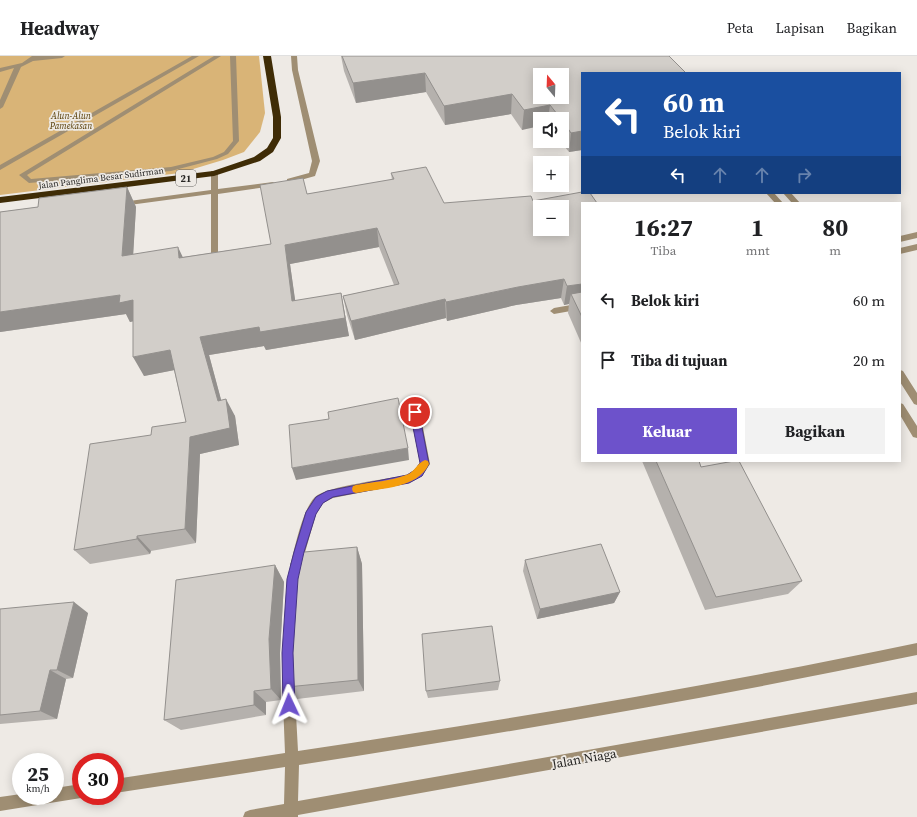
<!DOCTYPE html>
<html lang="id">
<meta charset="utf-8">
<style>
:root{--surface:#fff;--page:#f2f2f2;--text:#202124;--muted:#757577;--line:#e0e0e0;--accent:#6d52cb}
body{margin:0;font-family:"Source Serif 4",serif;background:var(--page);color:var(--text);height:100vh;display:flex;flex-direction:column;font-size:15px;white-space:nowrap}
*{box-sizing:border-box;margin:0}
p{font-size:13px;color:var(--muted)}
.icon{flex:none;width:22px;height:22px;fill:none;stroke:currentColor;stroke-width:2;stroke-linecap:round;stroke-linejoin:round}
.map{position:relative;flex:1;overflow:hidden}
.details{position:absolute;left:581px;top:146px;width:320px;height:260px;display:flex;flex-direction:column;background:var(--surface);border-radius:0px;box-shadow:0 2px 10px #0003}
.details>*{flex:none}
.hud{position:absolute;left:581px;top:16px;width:320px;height:122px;border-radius:0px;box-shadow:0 2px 10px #0003;background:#1a4fa0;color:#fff;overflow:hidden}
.needle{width:26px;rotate:341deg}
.buttons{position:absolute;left:533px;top:12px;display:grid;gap:8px}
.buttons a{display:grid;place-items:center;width:36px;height:36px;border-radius:0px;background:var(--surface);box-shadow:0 2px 10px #0003;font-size:20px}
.speed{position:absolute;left:12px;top:697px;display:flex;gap:8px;font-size:20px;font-weight:700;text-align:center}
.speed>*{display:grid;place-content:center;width:52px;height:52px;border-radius:50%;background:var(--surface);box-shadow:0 2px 10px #0003;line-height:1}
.speed small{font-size:10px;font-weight:400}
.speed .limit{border:6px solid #d22;background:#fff;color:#111}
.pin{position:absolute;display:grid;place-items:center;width:34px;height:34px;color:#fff;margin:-17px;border:2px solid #fff;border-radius:50%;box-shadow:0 1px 4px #0007}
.me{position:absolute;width:44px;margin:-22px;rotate:358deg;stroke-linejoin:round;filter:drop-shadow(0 0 3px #0008)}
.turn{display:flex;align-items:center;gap:14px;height:84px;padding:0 16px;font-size:18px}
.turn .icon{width:52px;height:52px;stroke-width:2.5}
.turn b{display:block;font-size:28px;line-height:34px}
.lanes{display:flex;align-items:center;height:38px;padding:0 16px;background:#0003;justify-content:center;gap:20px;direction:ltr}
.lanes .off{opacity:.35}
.eta{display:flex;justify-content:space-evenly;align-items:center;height:68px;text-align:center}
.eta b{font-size:24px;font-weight:700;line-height:28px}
.action{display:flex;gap:8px;margin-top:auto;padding:8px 16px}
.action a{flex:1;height:46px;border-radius:0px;background:var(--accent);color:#fff;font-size:16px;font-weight:700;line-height:46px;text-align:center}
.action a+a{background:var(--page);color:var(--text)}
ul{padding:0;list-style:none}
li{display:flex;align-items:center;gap:12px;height:60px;padding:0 16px}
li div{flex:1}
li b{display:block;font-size:15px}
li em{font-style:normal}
header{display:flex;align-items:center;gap:24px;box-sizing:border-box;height:56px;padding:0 20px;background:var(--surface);border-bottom:1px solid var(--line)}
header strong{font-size:19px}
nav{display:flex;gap:22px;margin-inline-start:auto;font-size:14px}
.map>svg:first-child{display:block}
.green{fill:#d9b477}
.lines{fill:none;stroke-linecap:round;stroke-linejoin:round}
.minor{fill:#9f8e73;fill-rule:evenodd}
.highway{fill:#3f2c06;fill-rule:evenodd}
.wall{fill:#b5b1ad}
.shaded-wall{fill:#93908d}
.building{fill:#d2cec9;stroke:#93908d;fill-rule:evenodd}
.route{fill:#6d52cb;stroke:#473584}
.slow{fill:#f59e0b}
.labels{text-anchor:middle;stroke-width:3.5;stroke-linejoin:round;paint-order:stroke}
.far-park-label{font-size:9px;font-style:italic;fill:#543900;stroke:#eeeae5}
.far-street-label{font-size:9px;fill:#272624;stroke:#eeeae5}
.shield{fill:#eeeae5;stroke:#63615e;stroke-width:1}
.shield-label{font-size:10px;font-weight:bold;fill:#272624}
.near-street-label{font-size:13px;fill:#272624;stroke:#eeeae5}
</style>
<header>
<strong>Headway</strong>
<nav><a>Peta</a><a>Lapisan</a><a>Bagikan</a></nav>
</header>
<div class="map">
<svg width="917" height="761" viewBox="0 0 917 761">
<rect width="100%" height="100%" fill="#eeeae5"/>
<path class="green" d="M0 0H259L265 57 260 76 244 96 223 104 180 117 0 139Z"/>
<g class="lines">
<path class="minor" d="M32 0H65L62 2 33 5 21 11 3 51 0 53V44L14 12 0 16V12L22 7Z
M192 0H199L0 114V109Z
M214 0H221L27 119 31 123 171 111 213 101 224 96 233 85 230 0H236L239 85 228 98 217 103 171 115 29 127 19 119Z
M291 0H297L298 14 320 105 315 120 290 127H287V123L309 117 312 105 292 14Z
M211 115H217L218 117V133L273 126 277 128 273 130 218 138V206H212L211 204V138L122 150 118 148 122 146 211 134Z
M766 137H774L783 147H775Z
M783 137H791L800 147H792Z
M917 176V182L900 186V180Z
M917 188V194L900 198V192Z
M582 247V253L554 258 550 255 554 252Z
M900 314 903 315 917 337V349L914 348 900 326Z
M900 347 903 348 917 370V382L913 381 900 359Z
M415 352 418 353 420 356 430 408 422 420 409 427 333 442 323 447 316 458 300 514 296 515 292 514 290 510C295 492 302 454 315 441 327 430 388 423 407 419L414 414 420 407 410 356 412 353Z
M917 587V599C712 642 506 677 299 709L298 745 917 636V648L298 759V761H243L245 756 250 754 284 748 285 711 115 737V723L285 697 282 621 284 617 288 615 292 617 294 621 298 695C506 664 712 630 917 587Z
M81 728V740H86L81 742 0 755V741L21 738V740H55V732Z"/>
<path class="highway" d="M263 0H271L281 61V82L273 96 260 105 214 120 0 147V141L213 115 254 101 267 92 273 82V61Z"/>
</g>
<path class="wall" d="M341 0H669L582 17V94L569 96 560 85H562V63H540L522 74 511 58 445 69 426 36 356 47 344 15Z
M391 117 444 147 533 145 582 147V289L568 257 569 248 564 249 561 242 516 249 447 265 446 262 355 284 347 259 343 240 394 229 379 191 290 208 295 245 341 237 349 280 266 294 264 290 209 299 221 344 235 360 239 389 200 398 196 487 151 495 150 498 90 508 74 494 151 379 186 366 174 314 144 320 133 265 130 266 126 258 0 276V156L38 151 127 131 136 151 133 198 183 201 271 188 307 138 392 124Z
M642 405H699L701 411 802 525 788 538 705 554Z
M357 491 362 508 364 635 297 643 287 631Z
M525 504 620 536 614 547 537 563 523 515Z
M275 509 284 526 280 597 281 644 266 646V659L181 674 164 664Z
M0 553 88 557 73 622 66 623 57 663 0 668Z
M500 625 498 634 428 642 426 635Z"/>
<path class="shaded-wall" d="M425 17 426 36 356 47 353 27Z
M512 38 511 58 445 69 444 50Z
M550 49 548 63H540V70L522 74 524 54Z
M582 75V94L569 96 571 77Z
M127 131 136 151 132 219 122 200Z
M377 172 379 191 290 208 298 264 292 245 285 189Z
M178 191 187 210 179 202Z
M564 223 561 242 516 249 447 265 446 246 518 231Z
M582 228V246L571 238 569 248 564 249 567 230Z
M341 237 349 280 266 294 264 290 209 299 226 362 218 345 200 281Z
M120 239 133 244 144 263 130 266 126 258 0 276V256Z
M445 243 446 262 355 284 351 265Z
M170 294 180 313 144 320 133 301Z
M226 343 235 360 239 389 200 398 196 487 185 473 190 381Z
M408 392 409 404 296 424 292 412Z
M137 480 151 495 150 498 137 483Z
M357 491 362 508 364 635 358 624Z
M275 509 284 526 280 597 281 644 271 633 269 583Z
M620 536 614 547 537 563 540 553Z
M74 546 88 557 73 622 57 614Z
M50 614 66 623 57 663 40 655Z
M254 635 266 646V659L254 649Z"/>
<path class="building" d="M342 0H669L686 17H582V75L571 77 562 64V63H561L550 49 524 54 512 38 444 50 425 17 353 27ZM540 19H562V41H540Z
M426 111 444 147 531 140 533 145 582 136V137H590L597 147H582V228L567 230 564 223 518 231 446 246 445 243 351 265 343 240 399 228 377 172 285 189 292 245 341 237 345 262 260 276 259 271 200 281 218 345 226 343 230 372 190 381 185 473 137 480V483L74 494 90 388 151 379 152 371 186 366 170 294 133 301V244L119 247 120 239 0 256V156L38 151 39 142 127 131 122 200 178 191 179 202 271 188 260 129 303 122 307 138 394 123 391 117ZM540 151H562V173H540Z
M582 236V261L571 238Z
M398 342 408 392 292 412 289 369 329 363 328 356Z
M656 405H699L701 411 734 405H739L802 525 716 541Z
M601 488 620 536 540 553 525 504Z
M357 491 358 624 287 631 285 583 291 507H294V497Z
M275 509 269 583 271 633 254 635V649L164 664 176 524Z
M74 546 57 614H50L40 655 0 659V553Z
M492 570 500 625 426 635 422 578Z"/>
<path class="route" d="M415 352 419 356 429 408 422 420 409 427 333 441 323 447 316 458 304 496 298 523 293 597 295 649 293 654 289 655 285 654 283 649 282 597 287 523 294 496 306 456 316 441 327 435 407 419 415 414 420 407 410 356Z"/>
<path class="slow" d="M425 404 428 405 429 408C417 433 381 432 356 437L353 436 352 433 353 430 356 429C372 426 391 425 406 419 414 417 417 407 425 404Z"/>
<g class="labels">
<g class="far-park-label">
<text x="71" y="63">Alun-Alun<tspan x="71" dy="10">Pamekasan</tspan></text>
</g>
<g class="far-street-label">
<text transform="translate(101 122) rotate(-7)" y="3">Jalan Panglima Besar Sudirman</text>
</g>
<rect class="shield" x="176" y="114" width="20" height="16" rx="3"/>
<g class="shield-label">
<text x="186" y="126">21</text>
</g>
<g class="near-street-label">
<text transform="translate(584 702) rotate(-10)" y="5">Jalan Niaga</text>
</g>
</g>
</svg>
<div class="buttons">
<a><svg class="needle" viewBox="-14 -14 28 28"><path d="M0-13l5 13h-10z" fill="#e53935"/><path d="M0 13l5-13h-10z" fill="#757577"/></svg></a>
<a><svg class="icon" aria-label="sound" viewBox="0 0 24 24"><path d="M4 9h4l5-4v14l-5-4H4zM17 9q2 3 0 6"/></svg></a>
<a>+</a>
<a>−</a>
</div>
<div class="speed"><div>25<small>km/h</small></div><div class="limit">30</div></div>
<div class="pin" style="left:415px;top:356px;background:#d93025"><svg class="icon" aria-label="arrive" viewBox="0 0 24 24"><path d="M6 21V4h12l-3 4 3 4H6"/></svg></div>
<svg class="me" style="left:289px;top:649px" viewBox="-20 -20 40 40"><path d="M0-17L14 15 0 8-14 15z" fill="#6d52cb" stroke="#fff" stroke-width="4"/></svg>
<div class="hud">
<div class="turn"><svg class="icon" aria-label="left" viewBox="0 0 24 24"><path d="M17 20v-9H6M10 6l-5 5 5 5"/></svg><div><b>60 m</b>Belok kiri</div></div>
<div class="lanes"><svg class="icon" aria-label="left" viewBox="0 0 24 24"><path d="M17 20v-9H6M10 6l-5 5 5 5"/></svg><svg class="icon off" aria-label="ahead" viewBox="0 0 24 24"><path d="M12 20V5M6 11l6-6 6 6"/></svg><svg class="icon off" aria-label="ahead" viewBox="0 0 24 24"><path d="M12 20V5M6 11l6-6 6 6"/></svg><svg class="icon off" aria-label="right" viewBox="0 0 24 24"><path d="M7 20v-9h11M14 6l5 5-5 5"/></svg></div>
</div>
<section class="details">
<div class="eta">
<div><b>16:27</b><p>Tiba</p></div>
<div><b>1</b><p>mnt</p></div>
<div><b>80</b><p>m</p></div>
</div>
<ul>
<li><svg class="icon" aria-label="left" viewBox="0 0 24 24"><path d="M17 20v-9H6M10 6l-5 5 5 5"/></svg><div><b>Belok kiri</b></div><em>60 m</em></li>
<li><svg class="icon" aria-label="arrive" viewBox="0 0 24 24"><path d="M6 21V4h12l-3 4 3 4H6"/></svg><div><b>Tiba di tujuan</b></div><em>20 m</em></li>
</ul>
<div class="action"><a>Keluar</a><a>Bagikan</a></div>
</section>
</div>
